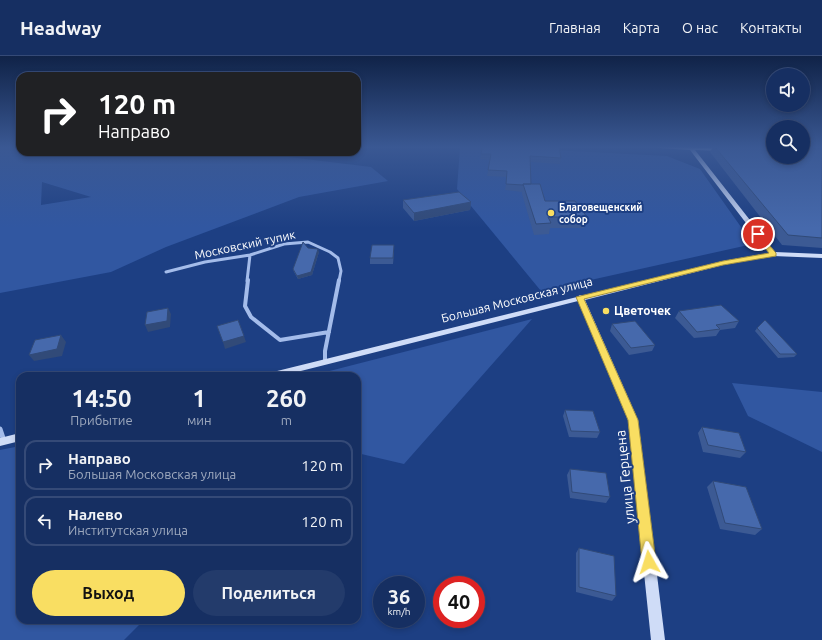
<!DOCTYPE html>
<html lang="ru">
<meta charset="utf-8">
<style>
:root{--surface:#162f62;--page:#233b6b;--text:#f1f3f6;--muted:#9ea9be;--line:#354a77;--accent:#f9de62}
body{margin:0;font-family:Ubuntu,sans-serif;background:var(--page);color:var(--text);height:100vh;display:flex;flex-direction:column;font-size:15px;white-space:nowrap}
*{box-sizing:border-box;margin:0}
p{font-size:13px;color:var(--muted)}
.icon{flex:none;width:22px;height:22px;fill:none;stroke:currentColor;stroke-width:2;stroke-linecap:round;stroke-linejoin:round}
.map{position:relative;flex:1;overflow:hidden}
.side{position:absolute;left:16px;top:316px;width:345px;height:252px;display:flex;flex-direction:column;background:var(--surface);border-radius:12px;box-shadow:0 2px 6px #0003,0 0 0 1px var(--line)}
.side>*{flex:none}
.guide{position:absolute;left:16px;top:16px;width:345px;height:84px;border-radius:12px;box-shadow:0 2px 6px #0003,0 0 0 1px var(--line);background:#202124;color:#fff;overflow:hidden}
.fabs{position:absolute;left:766px;top:12px;display:grid;gap:8px}
.fabs a{display:grid;place-items:center;width:44px;height:44px;border-radius:50%;background:var(--surface);box-shadow:0 2px 6px #0003,0 0 0 1px var(--line);font-size:20px}
.speed{position:absolute;left:373px;top:520px;display:flex;gap:8px;font-size:20px;font-weight:700;text-align:center}
.speed>*{display:grid;place-content:center;width:52px;height:52px;border-radius:50%;background:var(--surface);box-shadow:0 2px 6px #0003,0 0 0 1px var(--line);line-height:1}
.speed small{font-size:10px;font-weight:400}
.speed .limit{border:6px solid #d22;background:#fff;color:#111}
.pin{position:absolute;display:grid;place-items:center;width:34px;height:34px;color:#fff;margin:-17px;border:2px solid #fff;border-radius:50%;box-shadow:0 1px 4px #0007}
.me{position:absolute;width:44px;margin:-22px;rotate:354deg;stroke-linejoin:round;filter:drop-shadow(0 0 3px #0008)}
.turn{display:flex;align-items:center;gap:14px;height:84px;padding:0 16px;font-size:18px}
.turn .icon{width:52px;height:52px;stroke-width:2.5}
.turn b{display:block;font-size:28px;line-height:34px}
.eta{display:flex;justify-content:space-evenly;align-items:center;height:68px;text-align:center}
.eta b{font-size:24px;font-weight:700;line-height:28px}
.cta{display:flex;gap:8px;margin-top:auto;padding:8px 16px}
.cta a{flex:1;height:46px;border-radius:24px;background:var(--accent);color:#111;font-size:16px;font-weight:700;line-height:46px;text-align:center}
.cta a+a{background:var(--page);color:var(--text)}
ul{padding:0;list-style:none}
li{display:flex;align-items:center;gap:12px;height:50px;margin:0 8px 6px;padding:0 8px;border:2px solid var(--line);border-radius:12px}
li div{flex:1}
li b{display:block;font-size:15px}
li em{font-style:normal}
header{display:flex;align-items:center;gap:24px;box-sizing:border-box;height:56px;padding:0 20px;background:var(--surface);border-bottom:1px solid var(--line)}
header strong{font-size:19px}
nav{display:flex;gap:22px;margin-inline-start:auto;font-size:14px}
.map>svg:first-child{display:block}
.green{fill:#3157a1;fill-rule:evenodd}
.lines{fill:none;stroke-linecap:round;stroke-linejoin:round}
.street-far2{stroke:#a4bcea;stroke-width:3}
.street-far1{stroke:#a4bcea;stroke-width:4}
.street{stroke:#a4bcea;stroke-width:5}
.secondary{fill:#cfdcf7;fill-rule:evenodd}
.wall{fill:#3c5a94}
.shaded-wall{fill:#314a78}
.building{fill:#4669ac;stroke:#314a78}
.route{fill:#f9de62;stroke:#a29040}
.poi-dot{fill:#f9de62;stroke:#1d3f83;stroke-width:1.5}
.labels{text-anchor:middle;stroke-width:4;stroke-linejoin:round;paint-order:stroke}
.far-poi-label{font-size:10px;font-weight:bold;fill:#fff;stroke:#1d3f83;text-anchor:start}
.street-label{font-size:12px;fill:#fff;stroke:#1d3f83}
.poi-label{font-size:12px;font-weight:bold;fill:#fff;stroke:#1d3f83;text-anchor:start}
.near-street-label{font-size:14px;fill:#fff;stroke:#1d3f83}
</style>
<header>
<strong>Headway</strong>
<nav><a>Главная</a><a>Карта</a><a>О нас</a><a>Контакты</a></nav>
</header>
<div class="map">
<svg width="822" height="584" viewBox="0 0 822 584">
<rect width="100%" height="100%" fill="#1d3f83"/>
<path class="green" d="M0 91H20V96H248L371 111 388 125 299 141 166 191 111 216 0 237ZM42 126 91 141 41 149Z
M460 91H496L667 100 700 113 753 188 541 235 457 133Z
M532 263 404 408 357 397V320H310Z
M732 327 822 336V396L748 360Z
M20 390V564H144L124 584H0V394Z"/>
<g class="lines">
<path class="street-far2" d="M166 216 205 206 250 199 284 188 308 186 330 196 338 202 341 215 339 225
M247 225 250 199"/>
<path class="street-far1" d="M248 224 245 250 251 261 280 284 329 276
M325 306V295L339 224"/>
<path class="street" d="M0 373 4 385"/>
<path class="secondary" d="M657 91H691L724 93V94L722 95 695 94 775 196 822 198V202L773 200 723 209 585 244 638 364 665 584H651L628 364 578 245 281 320H265L266 318 269 317 577 241 580 239 583 240 723 205 769 197 690 94 659 92Z
M20 377V385L0 390V382Z"/>
</g>
<path class="wall" d="M708 91H773V101L803 91H822V192L782 189 710 96 713 91Z
M481 98 561 102 560 108 530 106 531 128 545 145 587 161 584 172H550L549 178 534 179 522 138V136L505 134 507 121 487 120 490 104 480 103Z
M403 144 471 146 470 154 414 165 403 152Z
M394 189V195L393 208H370V202Z
M308 192 319 196 312 219 298 223 294 216 293 213Z
M679 255 739 265 735 272 720 274 716 280 694 282 675 262Z
M612 268 655 289 652 295 629 299 610 275Z
M757 272 797 298 794 301 778 302 755 275Z
M565 354 600 376 597 382 569 381 563 360Z
M702 371 746 396 740 402 703 396 698 377Z
M570 413 610 441 606 447 570 442 567 419Z
M713 425 762 473 755 479 720 473 707 431Z
M579 492 616 540 612 545 576 536V497Z"/>
<path class="shaded-wall" d="M471 146 470 154 414 165V157Z
M394 189V195L393 208V202Z
M318 193 319 196 312 219 298 223 297 220Z
M168 252 171 258 170 271 148 276 145 269Z
M61 279 66 286 62 300 34 305 29 299Z
M244 280 246 286 225 293 223 286Z"/>
<path class="building" d="M482 91H559L561 102 530 100 531 128H523V129L506 128 507 115 488 114 491 98H481Z
M715 91H773V101H803V91H807V93H822V182L788 179Z
M523 128H540L545 145H575L587 161H548L551 167 536 168Z
M459 136 471 146 414 157 403 144Z
M303 186 308 192 318 193 311 216 297 220 293 213Z
M372 189H394L393 202H370Z
M721 249 739 265 716 269 720 273 697 276 679 255Z
M168 252 167 265 145 269 147 256Z
M238 264 244 280 223 286 217 270Z
M765 264 797 298H780L757 272Z
M635 265 655 289 631 292 612 268Z
M61 279 57 293 29 299 35 284Z
M565 354 593 355 600 376 571 375Z
M702 371 739 377 746 396 708 389Z
M570 413 606 417 610 441 572 436Z
M713 425 746 431 762 473 725 467Z
M579 492 614 500 616 540 579 531Z"/>
<linearGradient id="sky" x2="0" y2="1"><stop stop-color="#102348"/><stop offset="0.53" stop-color="#3a5893"/><stop offset="1" stop-color="#3a5893" stop-opacity="0"/></linearGradient>
<rect width="822" height="172" fill="url(#sky)"/>
<path class="route" d="M758 176 776 197V200L723 209 584 243 638 364 656 506 654 510 649 512 644 510 642 506 628 364 576 241 723 205 769 197 754 178Z"/>
<g class="poi-dot">
<circle cx="551" cy="157" r="4"/>
<circle cx="606" cy="255" r="4"/>
</g>
<g class="labels">
<g class="far-poi-label">
<text x="559" y="155">Благовещенский<tspan x="559" dy="12">собор</tspan></text>
</g>
<g class="street-label">
<text transform="translate(245 189) rotate(-12)" y="4">Московский тупик</text>
<text transform="translate(517 244) rotate(-14)" y="4">Большая Московская улица</text>
</g>
<g class="poi-label">
<text x="614" y="259">Цветочек</text>
</g>
<g class="near-street-label">
<text transform="translate(625 421) rotate(-96)" y="5">улица Герцена</text>
</g>
</g>
</svg>
<div class="fabs">
<a><svg class="icon" aria-label="sound" viewBox="0 0 24 24"><path d="M4 9h4l5-4v14l-5-4H4zM17 9q2 3 0 6"/></svg></a>
<a><svg class="icon" aria-label="search" viewBox="0 0 24 24"><circle cx="10" cy="10" r="6"/><path d="M15 15l6 6"/></svg></a>
</div>
<div class="speed"><div>36<small>km/h</small></div><div class="limit">40</div></div>
<div class="pin" style="left:758px;top:178px;background:#d93025"><svg class="icon" aria-label="arrive" viewBox="0 0 24 24"><path d="M6 21V4h12l-3 4 3 4H6"/></svg></div>
<svg class="me" style="left:649px;top:506px" viewBox="-20 -20 40 40"><path d="M0-17L14 15 0 8-14 15z" fill="#f9de62" stroke="#fff" stroke-width="4"/></svg>
<div class="guide">
<div class="turn"><svg class="icon" aria-label="right" viewBox="0 0 24 24"><path d="M7 20v-9h11M14 6l5 5-5 5"/></svg><div><b>120 m</b>Направо</div></div>
</div>
<section class="side">
<div class="eta">
<div><b>14:50</b><p>Прибытие</p></div>
<div><b>1</b><p>мин</p></div>
<div><b>260</b><p>m</p></div>
</div>
<ul>
<li><svg class="icon" aria-label="right" viewBox="0 0 24 24"><path d="M7 20v-9h11M14 6l5 5-5 5"/></svg><div><b>Направо</b><p>Большая Московская улица</p></div><em>120 m</em></li>
<li><svg class="icon" aria-label="left" viewBox="0 0 24 24"><path d="M17 20v-9H6M10 6l-5 5 5 5"/></svg><div><b>Налево</b><p>Институтская улица</p></div><em>120 m</em></li>
</ul>
<div class="cta"><a>Выход</a><a>Поделиться</a></div>
</section>
</div>
